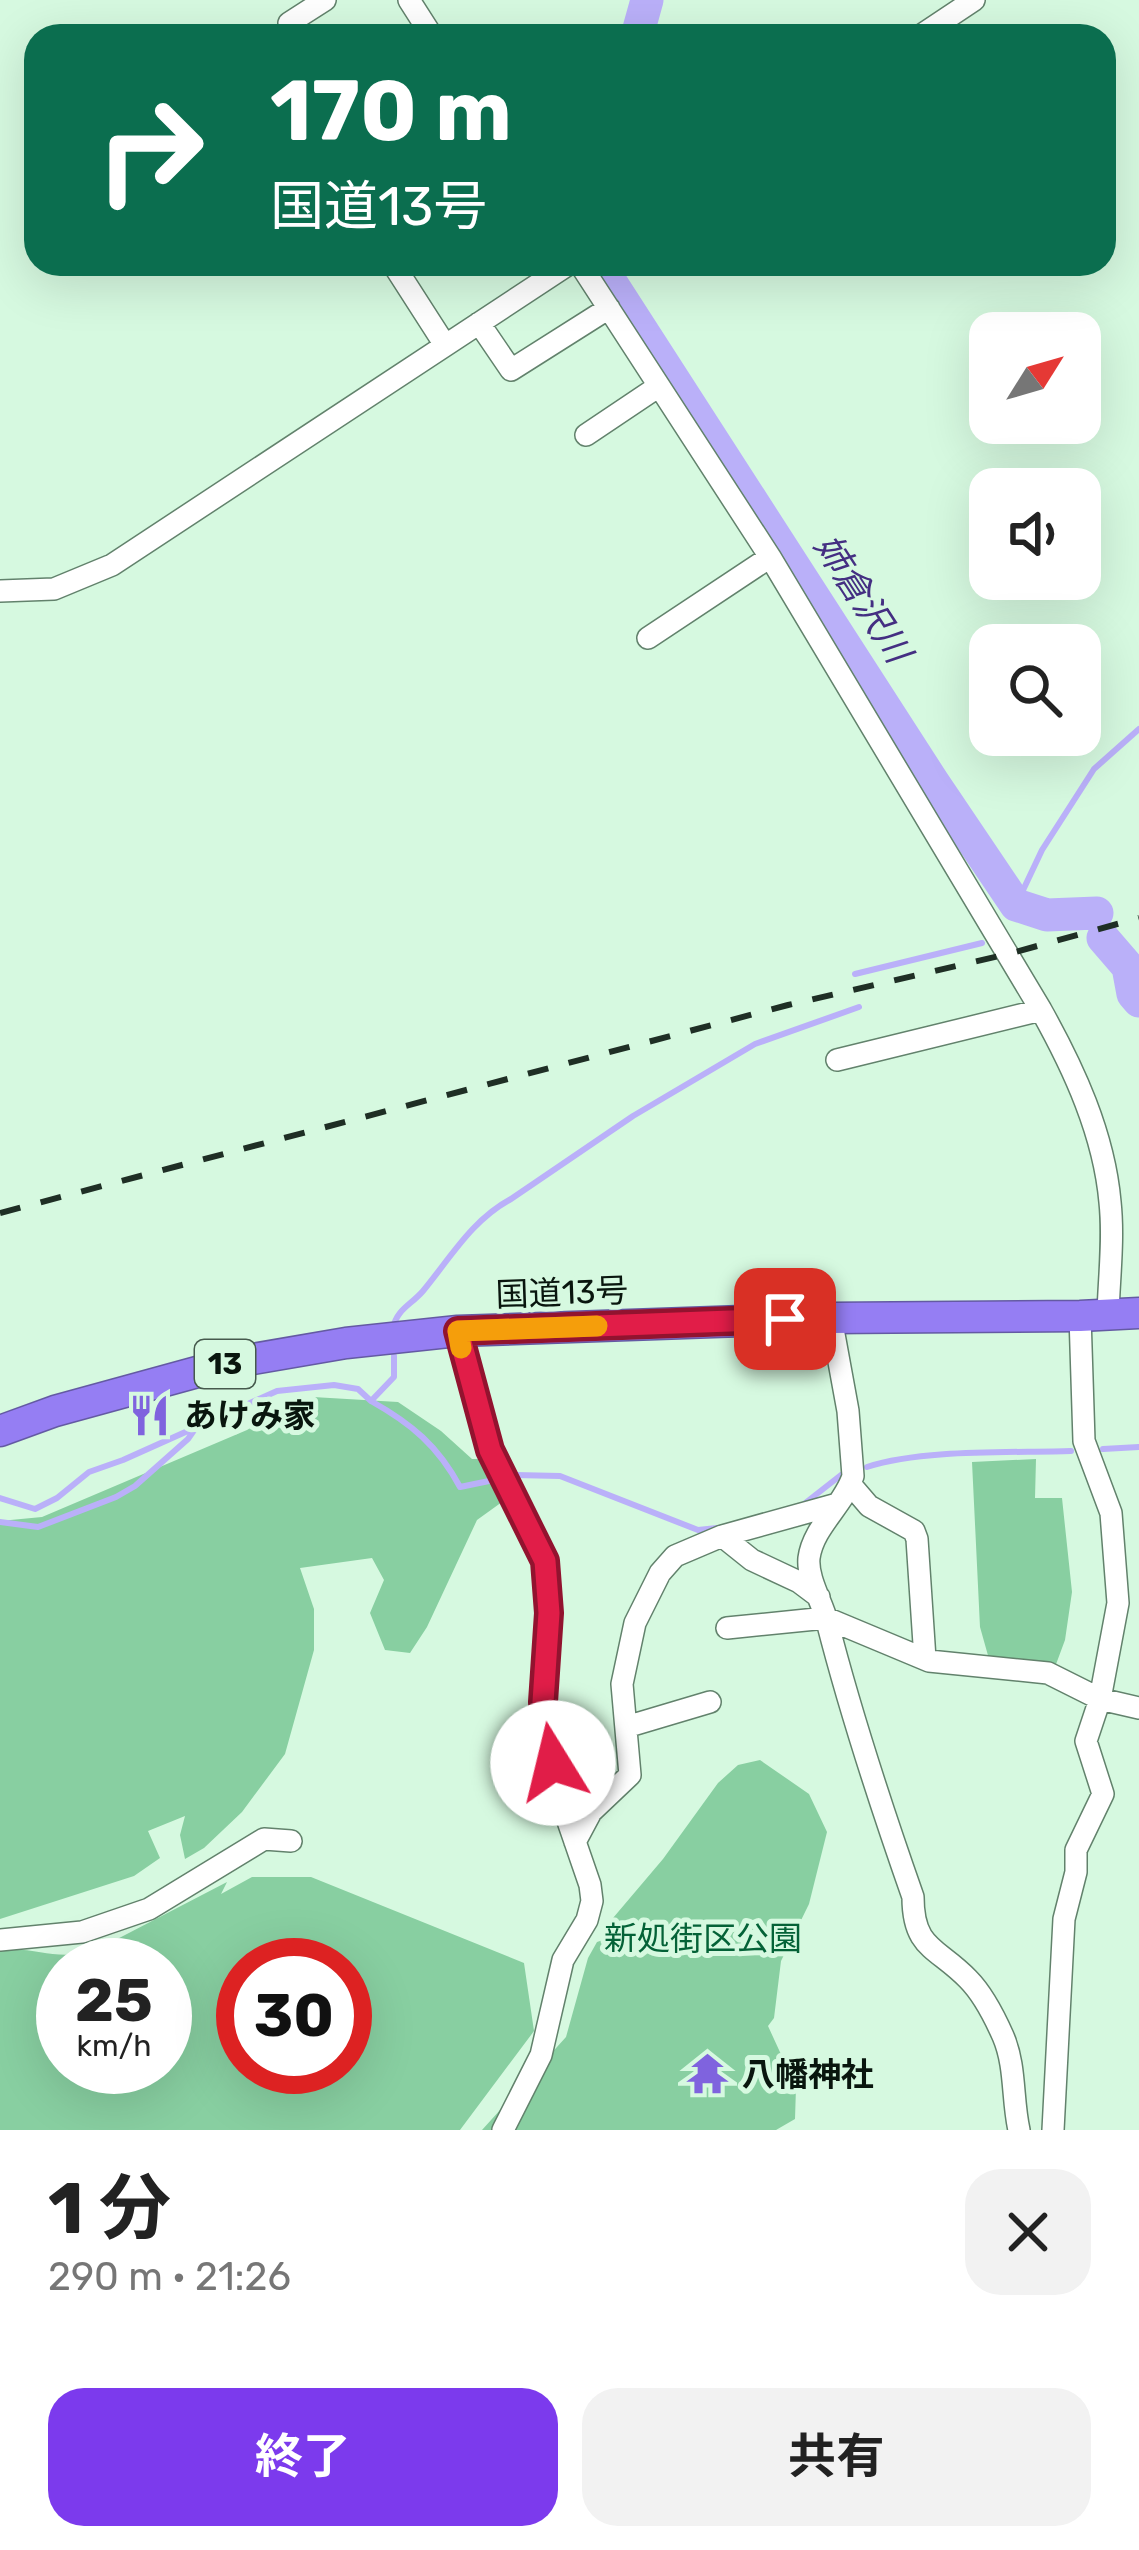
<!DOCTYPE html>
<html lang="ja">
<meta charset="utf-8">
<style>
:root{--surface:#fff;--page:#f2f2f2;--text:#222;--muted:#767676;--accent:#7c3aed}
body{margin:0;font-family:Rubik,"Noto Sans JP",sans-serif;background:var(--page);color:var(--text);height:100vh;display:flex;flex-direction:column;font-size:45px;white-space:nowrap}
*{box-sizing:border-box;margin:0}
p{font-size:39px;color:var(--muted)}
.icon{flex:none;width:66px;height:66px;fill:none;stroke:currentColor;stroke-width:2;stroke-linecap:round;stroke-linejoin:round}
.map{position:relative;height:2130px;overflow:hidden}
.details{display:flex;flex-direction:column;background:var(--surface);flex:1}
.details>*{flex:none}
.guide{position:absolute;left:24px;top:24px;width:1092px;height:252px;border-radius:36px;box-shadow:0 12px 48px #0002;background:#0b6e4f;color:#fff;overflow:hidden}
.needle{width:78px;rotate:53deg}
.buttons{position:absolute;left:969px;top:312px;display:grid;gap:24px}
.buttons a{display:grid;place-items:center;width:132px;height:132px;border-radius:24px;background:var(--surface);box-shadow:0 12px 48px #0002;font-size:60px}
.speed{position:absolute;left:36px;top:1938px;display:flex;gap:24px;font-size:60px;font-weight:700;text-align:center}
.speed>*{display:grid;place-content:center;width:156px;height:156px;border-radius:50%;background:var(--surface);box-shadow:0 12px 48px #0002;line-height:1}
.speed small{font-size:30px;font-weight:400}
.speed .limit{border:18px solid #d22;background:#fff;color:#111}
.pin{position:absolute;display:grid;place-items:center;width:102px;height:102px;color:#fff;margin:-51px;border-radius:24px;box-shadow:0 6px 18px #0006}
.me{position:absolute;width:132px;margin:-66px;rotate:351deg;stroke-linejoin:round;filter:drop-shadow(0 0 9px #0008)}
.turn{display:flex;align-items:center;gap:42px;height:252px;padding:0 48px;font-size:54px}
.turn .icon{width:156px;height:156px;stroke-width:2.5}
.turn b{display:block;font-size:84px;line-height:102px}
.round{display:grid;place-items:center;flex:none;width:126px;height:126px;border-radius:36px;background:var(--page)}
.head{display:flex;align-items:center;justify-content:space-between;height:204px;padding:0 48px}
h1{font-size:72px;font-weight:700;line-height:90px}
.cta{display:flex;gap:24px;margin-top:auto;padding:24px 48px}
.cta a{flex:1;height:138px;border-radius:36px;background:var(--accent);color:#fff;font-size:48px;font-weight:700;line-height:138px;text-align:center}
.cta a+a{background:var(--page);color:var(--text)}
.map>svg:first-child{display:block}
.green{fill:#88cfa1;fill-rule:evenodd}
.lines{fill:none;stroke-linecap:round;stroke-linejoin:round}
.stream{stroke:#bab0f9;stroke-width:6}
.river{stroke:#bab0f9;stroke-width:33}
.minor-casing{stroke:#62826c;stroke-width:24}
.highway-casing{stroke:#645aa3;stroke-width:33}
.minor{stroke:#fff;stroke-width:21}
.highway{stroke:#957ef3;stroke-width:30}
.rail{stroke:#1f2f25;stroke-width:6;stroke-dasharray:21 21;stroke-linecap:butt}
.route-casing{stroke:#92132f;stroke-width:30}
.route{stroke:#e11d48;stroke-width:21}
.slow{stroke:#f59e0b;stroke-width:21}
.labels{text-anchor:middle;stroke-width:10;stroke-linejoin:round;paint-order:stroke}
.shield{fill:#d6f9e0;stroke:#465a4d;stroke-width:3}
.shield-label{font-size:30px;font-weight:bold;fill:#09160e}
.street-label{font-size:33px;fill:#09160e;stroke:#d6f9e0}
.poi-label{font-size:33px;font-weight:bold;fill:#09160e;stroke:#d6f9e0;text-anchor:start}
.park-label{font-size:33px;fill:#046237;stroke:#d6f9e0}
.water-label{font-size:36px;font-style:italic;fill:#442f82;stroke:#d6f9e0}
</style>
<div class="map">
<svg width="1139" height="2130" viewBox="0 0 1139 2130">
<rect width="100%" height="100%" fill="#d6f9e0"/>
<path class="green" d="M313 1397 398 1402 441 1431 472 1459H487L506 1485 502 1502 477 1520 427 1627 410 1653 385 1650 370 1613 384 1580 372 1558 300 1568 314 1609V1650L285 1754 242 1812 204 1848 185 1859 180 1835 185 1816 148 1831 160 1858 134 1876 0 1919V1521L42 1517 247 1430 292 1403Z
M1036 1459 1035 1498H1062L1072 1592 1065 1640 1055 1667 989 1659 980 1627 972 1462Z
M760 1760 809 1794 827 1832 809 1904 781 1961 774 2018 768 2026 796 2087 795 2119 776 2130H482L566 2037 588 1958 597 1942 612 1937 610 1931 613 1918 663 1859 718 1783 738 1765Z
M252 1877H311L524 1963 534 2031 460 2130H0V1950C42 1946 57 1964 100 1948L227 1882 221 1894ZM63 1965H165V2067H63ZM243 1965H345V2067H243Z"/>
<g class="lines">
<path class="stream" d="M1016 905 1042 850 1094 769 1139 729
M855 974 982 943
M393 1328C397 1309 411 1305 423 1291 451 1257 472 1220 511 1199L633 1116 755 1044 859 1007
M371 1401C412 1424 438 1446 460 1487L489 1481
M1103 1449 1139 1447
M867 1467C923 1449 1010 1453 1071 1451
M515 1475 560 1476 698 1530 717 1528
M0 1498 35 1509 57 1498 89 1472 123 1460 277 1391 334 1385 358 1389 371 1401 394 1377V1356
M804 1504 841 1475
M0 1522 38 1527 116 1497 135 1486 188 1439 197 1426"/>
<path class="river" d="M637 36 647 0
M599 264 933 782 1016 905 1047 915 1097 913
M1103 938 1128 967 1133 994 1139 1001"/>
<defs>
<path id="minor" d="M409 0 432 36
M289 23 325 0
M920 36 974 0
M393 264 445 345
M580 264 770 557 1041 1010C1074 1069 1104 1134 1110 1202 1114 1239 1109 1278 1108 1314
M479 323 511 370 609 308
M586 435 659 386
M0 591 54 589 112 565 569 264
M648 638 770 557
M837 1060 1041 1010
M831 1318 848 1411 853 1476C844 1505 813 1527 809 1558 807 1578 822 1602 827 1621 851 1715 881 1806 913 1897 913 1949 937 1947 968 1979 982 1993 995 2018 1003 2036 1016 2066 1012 2099 1019 2130
M458 1331 490 1449 545 1560 549 1613 543 1702 546 1728 560 1798 590 1885 592 1901 587 1920 563 1960 541 2055 503 2130
M851 1485 869 1506 914 1531 917 1539 925 1659
M722 1536 837 1504
M727 1628 826 1618 929 1661 1048 1673 1100 1699 1139 1708
M626 1727 710 1702
M575 1842 591 1812 630 1775 622 1684 635 1623 660 1573 675 1556 722 1536 752 1560 799 1582 819 1597
M0 1940 82 1932 149 1909 264 1839 291 1841
M1053 2130 1064 1919 1076 1872V1850L1103 1794 1086 1741 1100 1699 1118 1603 1111 1513 1084 1441 1080 1316"/>
<path id="highway" d="M0 1431 55 1411 230 1363 346 1343 458 1331 831 1318 1080 1316 1139 1313"/>
</defs>
<use href="#minor" class="minor-casing"/>
<use href="#highway" class="highway-casing"/>
<use href="#minor" class="minor"/>
<use href="#highway" class="highway"/>
<path class="rail" d="M0 1213 788 1005 1008 954 1139 918"/>
</g>
<g class="lines">
<defs>
<path id="route" d="M553 1763 543 1702 549 1613 545 1561 490 1450 458 1331 785 1319"/>
</defs>
<use href="#route" class="route-casing"/>
<use href="#route" class="route"/>
<path class="slow" d="M461 1348 458 1331 597 1326"/>
</g>
<defs>
<symbol id="restaurant-bare" viewBox="-9 -9 18 18"><path d="M-5-6h1v4h1v-4h1v4h1v-4h1v5L-1.5 .5V6h-2V.5L-5-1ZM5-6V6H3V1.5H1.5Q1.5-4 5-6Z" fill="#7f63de" stroke="#d6f9e0" stroke-width="2.5" paint-order="stroke"/></symbol>
<symbol id="temple-bare" viewBox="-9 -9 18 18"><path d="M0-6L5-2H3V0L6.5 2.5H4V6H1.5V3h-3V6H-4V2.5H-6.5L-3 0V-2H-5Z" fill="#7f63de" stroke="#d6f9e0" stroke-width="2.5" paint-order="stroke"/></symbol>
</defs>
<g fill-rule="evenodd">
<use href="#restaurant-bare" x="120" y="1386" width="59" height="59"/>
<use href="#temple-bare" x="678" y="2044" width="59" height="59"/>
</g>
<g class="labels">
<rect class="shield" x="195" y="1340" width="60" height="48" rx="9"/>
<g class="shield-label">
<text x="225" y="1374">13</text>
</g>
<g class="street-label">
<text transform="translate(562 1292) rotate(-2)" y="12">国道13号</text>
</g>
<g class="poi-label">
<text x="184" y="1427">あけみ家</text>
<text x="742" y="2086">八幡神社</text>
</g>
<g class="park-label">
<text x="703" y="1950">新処街区公園</text>
</g>
<g class="water-label">
<text transform="translate(863 598) rotate(57)" y="13">姉倉沢川</text>
</g>
</g>
</svg>
<div class="buttons">
<a><svg class="needle" viewBox="-14 -14 28 28"><path d="M0-13l5 13h-10z" fill="#e53935"/><path d="M0 13l5-13h-10z" fill="#767676"/></svg></a>
<a><svg class="icon" aria-label="sound" viewBox="0 0 24 24"><path d="M4 9h4l5-4v14l-5-4H4zM17 9q2 3 0 6"/></svg></a>
<a><svg class="icon" aria-label="search" viewBox="0 0 24 24"><circle cx="10" cy="10" r="6"/><path d="M15 15l6 6"/></svg></a>
</div>
<div class="speed"><div>25<small>km/h</small></div><div class="limit">30</div></div>
<div class="pin" style="left:785px;top:1319px;background:#d93025"><svg class="icon" aria-label="arrive" viewBox="0 0 24 24"><path d="M6 21V4h12l-3 4 3 4H6"/></svg></div>
<svg class="me" style="left:553px;top:1763px" viewBox="-20 -20 40 40"><circle r="19" fill="#fff"/><path d="M0-13L10 11 0 6-10 11z" fill="#e11d48"/></svg>
<div class="guide">
<div class="turn"><svg class="icon" aria-label="right" viewBox="0 0 24 24"><path d="M7 20v-9h11M14 6l5 5-5 5"/></svg><div><b>170 m</b>国道13号</div></div>
</div>
</div>
<section class="details">
<div class="head"><div><h1>1 分</h1><p>290 m · 21:26</p></div><a class="round"><svg class="icon" aria-label="close" viewBox="0 0 24 24"><path d="M6 6l12 12M18 6L6 18"/></svg></a></div>
<div class="cta"><a>終了</a><a>共有</a></div>
</section>
